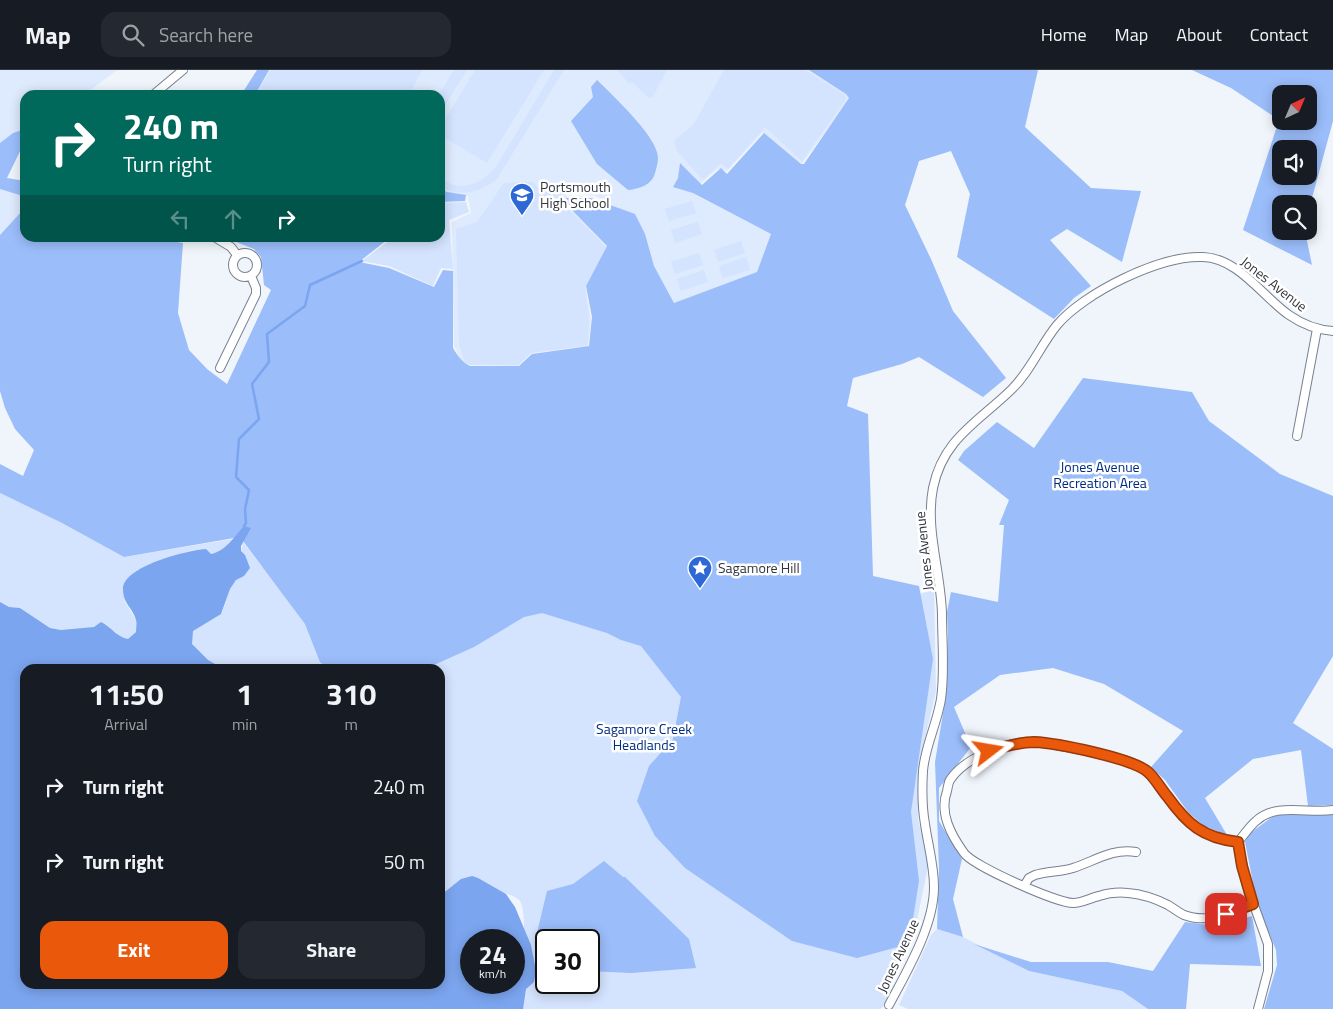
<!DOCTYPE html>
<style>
:root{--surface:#171b24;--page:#242831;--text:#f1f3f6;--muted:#9ea1a6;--line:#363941;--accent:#ea580c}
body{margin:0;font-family:"Titillium Web",sans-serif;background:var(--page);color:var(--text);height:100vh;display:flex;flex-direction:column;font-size:19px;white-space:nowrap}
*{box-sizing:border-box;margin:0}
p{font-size:16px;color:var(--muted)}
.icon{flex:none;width:28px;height:28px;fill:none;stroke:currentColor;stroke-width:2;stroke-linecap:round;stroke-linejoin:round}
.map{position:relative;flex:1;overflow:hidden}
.side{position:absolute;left:20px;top:594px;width:425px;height:325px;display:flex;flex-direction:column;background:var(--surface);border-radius:15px;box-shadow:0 2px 12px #0003}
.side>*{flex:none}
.top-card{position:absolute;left:20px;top:20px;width:425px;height:152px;border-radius:15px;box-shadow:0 2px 12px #0003;background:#00695c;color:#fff;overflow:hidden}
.needle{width:32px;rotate:44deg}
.controls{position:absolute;left:1272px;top:15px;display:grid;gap:10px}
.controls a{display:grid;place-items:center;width:45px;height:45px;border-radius:10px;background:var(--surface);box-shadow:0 2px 12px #0003;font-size:25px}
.speed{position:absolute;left:460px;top:859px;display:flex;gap:10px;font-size:25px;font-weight:700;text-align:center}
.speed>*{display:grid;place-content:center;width:65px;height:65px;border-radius:50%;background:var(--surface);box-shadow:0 2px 12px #0003;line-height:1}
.speed small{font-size:12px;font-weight:400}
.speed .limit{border:2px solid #111;border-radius:8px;background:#fff;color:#111}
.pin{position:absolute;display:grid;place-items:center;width:42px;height:42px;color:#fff;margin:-21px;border-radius:10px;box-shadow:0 2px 8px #0006}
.me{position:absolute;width:55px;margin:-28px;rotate:76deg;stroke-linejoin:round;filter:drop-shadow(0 0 4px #0008)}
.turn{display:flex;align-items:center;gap:18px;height:105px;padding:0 20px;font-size:22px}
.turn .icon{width:65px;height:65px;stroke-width:2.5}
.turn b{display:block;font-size:35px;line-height:42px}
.lanes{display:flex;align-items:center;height:48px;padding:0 20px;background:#0003;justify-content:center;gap:25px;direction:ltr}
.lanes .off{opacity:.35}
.eta{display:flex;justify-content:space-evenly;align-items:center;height:85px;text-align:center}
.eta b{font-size:30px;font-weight:700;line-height:35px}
.cta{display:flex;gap:10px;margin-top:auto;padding:10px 20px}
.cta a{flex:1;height:58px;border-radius:15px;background:var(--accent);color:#fff;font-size:20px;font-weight:700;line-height:58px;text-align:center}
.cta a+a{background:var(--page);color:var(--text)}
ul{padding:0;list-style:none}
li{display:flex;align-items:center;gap:15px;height:75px;padding:0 20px}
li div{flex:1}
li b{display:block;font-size:19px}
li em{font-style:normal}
header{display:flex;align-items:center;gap:30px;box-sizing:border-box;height:70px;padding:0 25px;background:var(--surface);border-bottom:1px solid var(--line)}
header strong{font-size:24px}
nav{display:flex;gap:28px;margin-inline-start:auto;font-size:18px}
.search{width:350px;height:45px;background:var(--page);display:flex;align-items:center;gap:12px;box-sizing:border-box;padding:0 18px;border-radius:15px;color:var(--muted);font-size:19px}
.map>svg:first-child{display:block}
.built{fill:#deeafd}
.green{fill:#d4e3fe;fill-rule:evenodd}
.forest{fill:#9bbdfa;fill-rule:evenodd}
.water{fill:#7ba5ef;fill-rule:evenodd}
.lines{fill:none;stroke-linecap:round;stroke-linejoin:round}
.stream{stroke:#7ba5ef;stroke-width:2.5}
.street-casing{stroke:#788191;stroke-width:10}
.street{stroke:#fff;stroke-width:8}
.route-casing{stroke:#983908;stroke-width:12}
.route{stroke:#ea580c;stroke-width:9}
.labels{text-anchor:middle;stroke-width:5;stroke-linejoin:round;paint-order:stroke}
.poi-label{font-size:14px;fill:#32363d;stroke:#fff;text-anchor:start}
.street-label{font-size:14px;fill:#32363d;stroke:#fff}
.park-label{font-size:14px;fill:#002d81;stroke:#fff}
</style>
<header>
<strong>Map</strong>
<div class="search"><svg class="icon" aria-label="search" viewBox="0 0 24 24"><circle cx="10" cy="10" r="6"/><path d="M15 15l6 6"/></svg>Search here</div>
<nav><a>Home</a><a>Map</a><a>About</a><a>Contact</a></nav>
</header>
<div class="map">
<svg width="1333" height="939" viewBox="0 0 1333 939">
<rect width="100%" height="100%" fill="#f0f5fc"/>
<path class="built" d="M0 0H117L84 25H25V59L13 63 0 73Z
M269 0H818L852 25 799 98 762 63 727 101 717 99 702 112 696 125 771 164 757 202 674 233 654 196 637 149 596 126 564 120 572 139 608 178 586 218 591 250 588 276 532 283 518 296 464 295 454 276 452 152 471 143 468 126 443 123 440 121V25H255Z
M0 119 23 125 21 142 0 165Z"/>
<path class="green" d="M271 0H422L409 25H256Z
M454 0H467L440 43V25H439Z
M475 0H544L487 93 440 65V58Z
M554 0H564L497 109C480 123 461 127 440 117V107C460 124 481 114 496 97Z
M618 0H667L652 28H649L632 12 629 14Z
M724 0H805L845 25 846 29 802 91 765 57 728 99 721 93 703 110 677 81 674 71 694 54Z
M533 112 540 119 559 117 569 140 606 177 585 217 589 248 588 275 531 283 518 295H470L465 292 459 274 456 159 477 152 504 113Z
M692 131 696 143 669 151 665 139Z
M466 132 469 142 449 150 453 199 441 198 433 216 389 196 362 191 389 171H410L412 168H440V133Z
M698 152 702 164 675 173 671 160Z
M741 171 745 183 718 192 714 180Z
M699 183 703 195 675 204 671 192Z
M746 187 750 200 723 208 719 196Z
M704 200 708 212 681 221 677 209Z
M0 423 62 453 124 487 233 469 228 476 218 482 210 484 193 480 144 497 137 501 123 518 125 532 136 550V562L128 569 120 567 116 562 94 557 77 560H61L50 558 20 538 9 537 0 532Z
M243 472 262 497 279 492 813 553 934 520 936 621 919 694 918 749 929 792 917 850 906 874H909L884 936 880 939H515C517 921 532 839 518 829 501 817 466 821 446 821L440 823V599H209L193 585 179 538 222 543 230 519 236 510ZM546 870H589V912H546Z
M937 859 963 867 1029 901 1122 921 1148 939H908L899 935 931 865Z"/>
<path class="forest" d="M257 0H269L255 25H241Z
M809 0H1038L1025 57 1091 118 1141 121 1122 192 1067 159 1050 170 1091 216 1074 228 1054 249 957 187 970 124 951 81 919 91 905 135 931 189 953 241 1006 308 983 327 919 287 902 294 853 308 847 336 868 344 873 506 919 516 933 589 911 742 919 811 909 874 857 888 792 871 685 798 655 766 637 731 649 696 673 669 681 627 641 576 621 570 607 563 542 543 524 547 474 577 425 599H328L320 592 305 554 240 467 124 487 62 453 0 423V394L23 406 34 380 15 359 5 338 0 321V165L21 142 23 126 0 119V73L13 63 25 59V71L7 108 25 111V168H153L183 173 178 243 189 280 207 299 227 314 271 220 264 215 261 187 254 179 226 168H410L409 169H388L359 192 389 198 434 217 443 200 453 201V278C458 286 462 292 470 296H519L532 284 589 276 592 247 586 216 607 176 570 138 566 128H591L635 144 645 164 654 196 674 233 757 202 771 164 693 123 673 117 678 108 680 93 702 115 721 98 727 104 764 63 801 94H804L849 28 846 24Z
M1192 0H1333V51L1309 139V134H1281V161H1305L1312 195 1243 160 1279 50 1231 18ZM1281 24H1309V51H1281ZM1281 79H1309V106H1281Z
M597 10C613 26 658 67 658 88 658 93 656 99 655 103 652 115 639 119 628 120L597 94 571 51 593 27 591 17Z
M440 119 447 122 466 125 465 131 440 132Z
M1083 308 1192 322 1209 351 1280 404 1333 426V586L1293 653 1333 679V735L1308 736 1301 680 1253 689 1205 728 1227 765 1204 756 1188 742 1165 710 1151 697 1183 661 1104 614 1053 598 1000 605 954 637 971 677 939 718V751L962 789 953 829 963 867 937 859 939 799 935 692 946 625 948 564 947 542 951 522 998 532 1004 455H999L1009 430 958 390 964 381 997 352 1034 378Z
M1276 744H1333V939H1264L1277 895 1276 880 1257 833 1245 772 1249 764Z
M604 791 623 807H625L689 869 696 898 631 903 589 901V870H546V895L536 867 547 821 573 814Z
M1252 846 1261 896 1190 894 1186 939H1148L1122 921 1029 901 974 874 1031 892H1108L1153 901 1185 852 1217 856Z"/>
<path class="water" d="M244 456 251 458 241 476V481L245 485 250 498 244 506 236 510 230 519 221 544 193 561 192 574 208 590 217 595 219 599H25V914H440V823L446 821 461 809 472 806 478 808 506 824 515 837 531 875 536 901 534 912 526 919 523 939H0V532L9 537 20 538 50 558 61 560 94 557 101 552C111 557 117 567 128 569L136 562C136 558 137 553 136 550 133 538 123 534 123 519 123 496 189 480 206 479L211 484C227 480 233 468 244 456ZM471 870H514V912H471Z"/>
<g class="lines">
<path class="stream" d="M244 456 246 453 245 439 249 420 236 407 239 369 259 349 252 314 269 292 267 264 305 236 310 215 362 191"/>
<defs>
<path id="street" d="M153 25 183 0
M216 168 231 177 237 185
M233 195a12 12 0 1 1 24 0a12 12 0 1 1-24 0Z
M220 298 256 224V218L251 206
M1297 366 1317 259
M1238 772C1200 768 1184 751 1163 721 1156 711 1149 701 1137 695 1122 687 1102 685 1086 681 1069 678 1052 673 1034 672 1008 671 965 687 950 710 948 713 948 717 947 721 939 743 951 765 964 783 973 796 1057 833 1073 833 1082 833 1090 828 1099 826 1108 823 1118 822 1128 823 1142 824 1156 829 1168 835 1173 838 1178 842 1184 845 1207 854 1233 844 1253 834
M1024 816 1029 808 1035 805C1048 801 1061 802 1073 798 1095 791 1112 778 1136 782
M889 935C907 901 934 856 934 817 934 795 928 775 925 754 922 737 922 718 923 701 925 676 937 654 941 629 945 602 942 572 942 544 941 502 925 459 933 418 943 369 978 352 1011 320 1030 302 1040 276 1057 255 1084 223 1160 185 1203 187 1238 188 1262 226 1289 245 1302 254 1317 260 1333 261
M1258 939 1268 901V874L1247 816 1238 772C1244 765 1249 757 1256 751 1276 732 1309 744 1333 740"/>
</defs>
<use href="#street" class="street-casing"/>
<use href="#street" class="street"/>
</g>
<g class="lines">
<defs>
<path id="route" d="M989 681C1003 677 1019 672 1034 672 1056 673 1132 688 1148 702 1155 708 1161 719 1167 726 1187 754 1203 768 1238 772L1242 796 1253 834 1226 844"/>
</defs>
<use href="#route" class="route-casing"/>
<use href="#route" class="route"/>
</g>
<defs>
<symbol id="school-pin" viewBox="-11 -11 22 30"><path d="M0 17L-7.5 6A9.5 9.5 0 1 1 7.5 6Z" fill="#2d68d6" stroke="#fff"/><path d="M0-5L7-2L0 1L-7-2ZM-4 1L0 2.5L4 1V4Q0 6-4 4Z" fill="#fff"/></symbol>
<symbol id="sight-pin" viewBox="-11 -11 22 30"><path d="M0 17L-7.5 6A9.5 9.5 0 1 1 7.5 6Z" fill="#2d68d6" stroke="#fff"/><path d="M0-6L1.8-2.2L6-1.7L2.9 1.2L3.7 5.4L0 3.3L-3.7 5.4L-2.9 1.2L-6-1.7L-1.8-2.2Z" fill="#fff"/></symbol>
</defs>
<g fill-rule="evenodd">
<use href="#school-pin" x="508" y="111" width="28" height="38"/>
<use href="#sight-pin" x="686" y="484" width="28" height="38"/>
</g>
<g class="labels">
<g class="poi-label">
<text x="540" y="122">Portsmouth<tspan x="540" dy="16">High School</tspan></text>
<text x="718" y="503">Sagamore Hill</text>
</g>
<g class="street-label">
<text transform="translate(1274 214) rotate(38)" y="5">Jones Avenue</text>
<text transform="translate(924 481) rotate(-96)" y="5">Jones Avenue</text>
<text transform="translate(898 886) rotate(-65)" y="5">Jones Avenue</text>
</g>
<g class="park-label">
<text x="1100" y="402">Jones Avenue<tspan x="1100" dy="16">Recreation Area</tspan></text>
<text x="644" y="664">Sagamore Creek<tspan x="644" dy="16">Headlands</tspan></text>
</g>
</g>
</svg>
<div class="controls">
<a><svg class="needle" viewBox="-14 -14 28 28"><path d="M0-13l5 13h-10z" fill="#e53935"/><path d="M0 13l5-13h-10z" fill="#9ea1a6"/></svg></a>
<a><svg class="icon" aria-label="sound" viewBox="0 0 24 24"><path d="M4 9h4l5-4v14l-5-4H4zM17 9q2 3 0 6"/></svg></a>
<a><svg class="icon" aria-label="search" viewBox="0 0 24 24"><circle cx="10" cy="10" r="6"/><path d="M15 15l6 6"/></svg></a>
</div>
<div class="speed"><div>24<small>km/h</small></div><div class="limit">30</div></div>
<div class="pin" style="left:1226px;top:844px;background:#d93025"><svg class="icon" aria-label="arrive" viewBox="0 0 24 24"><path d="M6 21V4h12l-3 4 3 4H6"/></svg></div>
<svg class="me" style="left:989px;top:681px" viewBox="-20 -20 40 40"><path d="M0-17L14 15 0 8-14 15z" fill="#ea580c" stroke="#fff" stroke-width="4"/></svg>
<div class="top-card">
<div class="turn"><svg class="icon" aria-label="right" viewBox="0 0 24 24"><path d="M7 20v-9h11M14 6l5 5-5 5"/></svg><div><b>240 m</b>Turn right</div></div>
<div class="lanes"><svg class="icon off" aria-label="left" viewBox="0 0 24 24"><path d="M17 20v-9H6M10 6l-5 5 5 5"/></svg><svg class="icon off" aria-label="ahead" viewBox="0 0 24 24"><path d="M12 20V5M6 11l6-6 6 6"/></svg><svg class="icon" aria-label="right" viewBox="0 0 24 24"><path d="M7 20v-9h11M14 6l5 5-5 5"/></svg></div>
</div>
<section class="side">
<div class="eta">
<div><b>11:50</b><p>Arrival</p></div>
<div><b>1</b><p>min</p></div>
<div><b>310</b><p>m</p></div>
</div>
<ul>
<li><svg class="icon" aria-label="right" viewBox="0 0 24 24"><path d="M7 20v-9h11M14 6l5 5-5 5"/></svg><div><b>Turn right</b></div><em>240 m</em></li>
<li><svg class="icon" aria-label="right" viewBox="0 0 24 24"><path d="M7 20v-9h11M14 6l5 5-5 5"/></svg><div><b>Turn right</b></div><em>50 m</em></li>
</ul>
<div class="cta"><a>Exit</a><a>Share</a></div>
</section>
</div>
